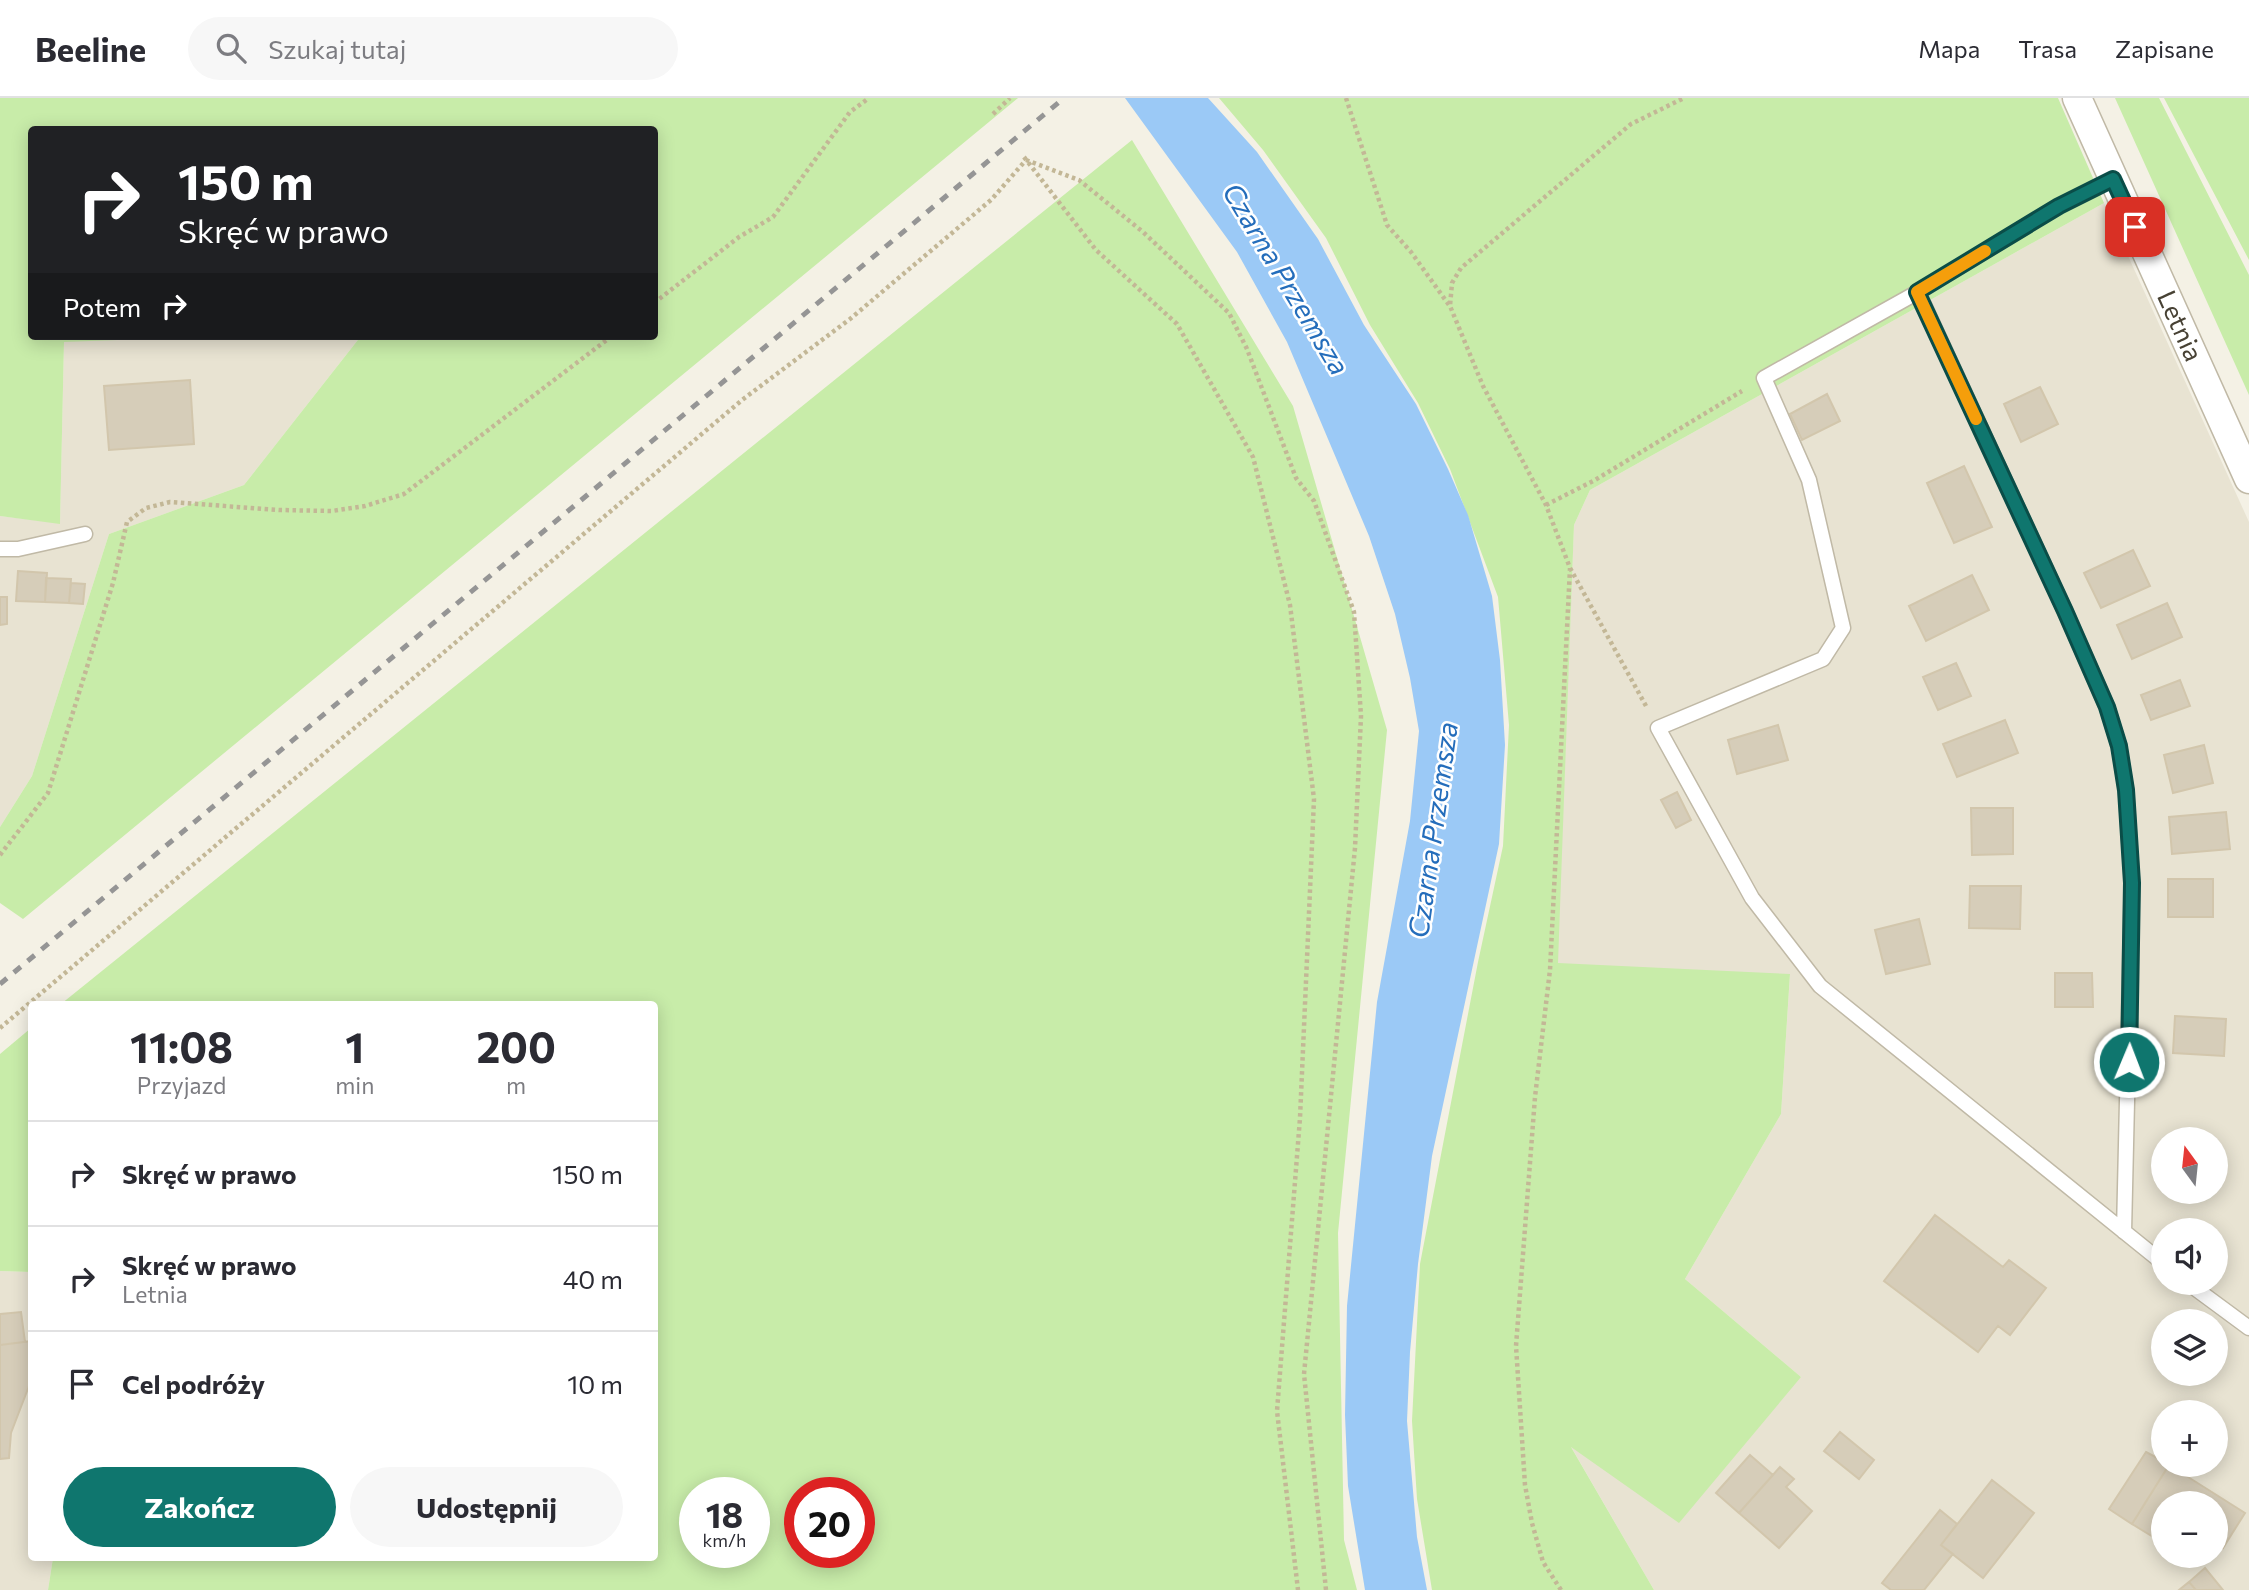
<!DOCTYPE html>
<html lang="pl">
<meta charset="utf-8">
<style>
:root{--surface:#fff;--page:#f7f7f7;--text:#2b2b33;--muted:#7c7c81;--line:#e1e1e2;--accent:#0f766e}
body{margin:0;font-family:Commissioner,sans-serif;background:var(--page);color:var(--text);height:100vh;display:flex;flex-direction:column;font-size:26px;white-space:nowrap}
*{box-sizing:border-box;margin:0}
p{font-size:23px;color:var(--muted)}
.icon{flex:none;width:38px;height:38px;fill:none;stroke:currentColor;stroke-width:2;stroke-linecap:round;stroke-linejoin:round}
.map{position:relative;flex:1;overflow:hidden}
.drawer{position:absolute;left:28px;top:903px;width:630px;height:560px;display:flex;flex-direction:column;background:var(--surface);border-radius:7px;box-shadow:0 4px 18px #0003}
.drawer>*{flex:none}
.banner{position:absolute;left:28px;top:28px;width:630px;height:214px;border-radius:7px;box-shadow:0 4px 18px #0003;background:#202124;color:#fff;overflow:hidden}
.needle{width:46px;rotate:345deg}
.tools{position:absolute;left:2151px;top:1029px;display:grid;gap:14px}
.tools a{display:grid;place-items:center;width:77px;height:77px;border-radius:50%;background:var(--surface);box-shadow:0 4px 18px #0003;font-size:35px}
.speed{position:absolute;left:679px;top:1379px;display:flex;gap:14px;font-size:35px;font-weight:700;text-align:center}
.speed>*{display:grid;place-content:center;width:91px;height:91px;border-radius:50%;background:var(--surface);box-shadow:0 4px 18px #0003;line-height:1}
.speed small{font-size:18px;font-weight:400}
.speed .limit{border:10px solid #d22;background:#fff;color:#111}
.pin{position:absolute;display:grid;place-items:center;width:60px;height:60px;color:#fff;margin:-30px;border-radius:14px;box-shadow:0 4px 10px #0006}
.me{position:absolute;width:77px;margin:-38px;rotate:1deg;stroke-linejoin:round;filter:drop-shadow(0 0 5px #0008)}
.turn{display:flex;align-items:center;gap:24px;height:147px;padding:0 35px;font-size:32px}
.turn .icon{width:91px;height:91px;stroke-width:2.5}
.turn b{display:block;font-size:49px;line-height:60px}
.then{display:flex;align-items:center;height:66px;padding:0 35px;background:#0003;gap:14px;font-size:26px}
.eta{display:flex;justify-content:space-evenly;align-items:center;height:119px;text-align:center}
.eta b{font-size:42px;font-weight:700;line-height:49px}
.action{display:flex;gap:14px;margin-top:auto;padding:14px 35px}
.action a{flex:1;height:80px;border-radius:42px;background:var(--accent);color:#fff;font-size:28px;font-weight:700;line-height:80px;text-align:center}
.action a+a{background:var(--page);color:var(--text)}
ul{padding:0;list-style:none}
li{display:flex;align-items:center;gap:21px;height:105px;padding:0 35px;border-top:2px solid var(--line)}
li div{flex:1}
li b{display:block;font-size:26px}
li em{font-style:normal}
header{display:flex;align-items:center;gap:42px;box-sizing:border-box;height:98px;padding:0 35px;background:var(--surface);border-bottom:2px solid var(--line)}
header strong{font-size:33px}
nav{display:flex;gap:38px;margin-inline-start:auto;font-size:24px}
.search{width:490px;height:63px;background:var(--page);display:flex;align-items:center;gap:18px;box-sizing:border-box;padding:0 24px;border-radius:38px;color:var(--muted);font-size:26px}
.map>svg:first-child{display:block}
.residential{fill:#e8e3d2;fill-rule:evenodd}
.green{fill:#c8eca9;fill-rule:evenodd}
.water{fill:#9bc9f6}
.building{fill:#d6cdb9;stroke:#d2c6ac;stroke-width:2}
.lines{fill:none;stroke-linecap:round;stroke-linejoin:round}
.service-casing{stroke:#c0b9a6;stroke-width:17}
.minor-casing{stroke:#c0b9a6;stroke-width:31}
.path{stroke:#c3b796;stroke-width:4.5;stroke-dasharray:3.5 3.5;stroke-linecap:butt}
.service{stroke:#fff;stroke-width:14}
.minor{stroke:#fff;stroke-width:28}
.rail{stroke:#959595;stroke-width:5;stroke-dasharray:9 9;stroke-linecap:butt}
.route-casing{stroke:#0a4d48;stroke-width:18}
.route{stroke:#0f766e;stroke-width:12}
.slow{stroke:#f59e0b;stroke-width:12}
.labels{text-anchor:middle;stroke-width:5;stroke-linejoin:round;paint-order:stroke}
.street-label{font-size:26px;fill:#474134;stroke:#fff}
.water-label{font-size:28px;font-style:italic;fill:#246dbb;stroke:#fff}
</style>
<header>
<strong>Beeline</strong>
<div class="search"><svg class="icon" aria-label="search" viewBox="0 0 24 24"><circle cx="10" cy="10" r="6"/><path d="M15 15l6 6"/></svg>Szukaj tutaj</div>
<nav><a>Mapa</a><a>Trasa</a><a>Zapisane</a></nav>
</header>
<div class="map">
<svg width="2249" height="1492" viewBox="0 0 2249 1492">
<rect width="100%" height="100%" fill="#f4f1e5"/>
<path class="residential" d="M2104 105 2249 424V1492H1654L1570 1347 1801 1279 1685 1181 1781 1016 1790 877 1557 866 1574 427 1590 392ZM2163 1041H2216V1094H2163ZM2163 1132H2216V1185H2163ZM2163 1223H2216V1276H2163ZM2163 1314H2216V1367H2163ZM2163 1405H2216V1458H2163Z
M225 238H361L244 387 109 436 32 678 0 729V418L60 425 64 243Z
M0 1173 31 1174 32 1460H53L48 1492H0Z"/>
<path class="green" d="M0 0H1018L23 821 0 805V729L32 678 109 436 244 387 361 238H654V32H32V238H225L64 244 60 426 0 418Z
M1219 0H2058L2104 105 1590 392 1574 427 1558 865 1790 876 1781 1016 1685 1181 1801 1279 1679 1425 1571 1349 1654 1492H1432L1417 1401 1412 1323 1420 1166 1478 864 1503 748 1509 627 1498 499 1450 371 1418 305 1370 227 1326 140 1263 52Z
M2115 0H2159L2249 177V297Z
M2164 0H2249V162Z
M1132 42 1293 308 1387 632 1338 1135 1344 1442 1357 1492H48L53 1460H654V906H61ZM695 1395H754V1454H695ZM800 1395H859V1454H800Z
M31 930V1174L0 1173V956Z"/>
<path class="water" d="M1125 0H1208L1257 54 1318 141 1364 227 1416 306 1448 371 1468 417 1492 498 1500 562 1505 647 1499 746 1432 1058 1418 1166 1410 1254 1407 1323 1417 1439 1427 1492H1365L1348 1388 1345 1317 1347 1208 1377 904 1410 723 1419 633 1410 580 1395 516 1369 438 1287 244 1237 154Z"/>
<path class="building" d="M190 282 194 346 109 352 104 288Z
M2040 289 2058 326 2021 344 2004 306Z
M1827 296 1840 323 1802 342 1790 316Z
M1964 368 1992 429 1954 445 1927 385Z
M2133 452 2150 488 2101 510 2084 475Z
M18 473 47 475 45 504 16 503Z
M1972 477 1989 512 1926 543 1909 508Z
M46 480 71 481 69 505 45 504Z
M71 485 85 486 83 506 69 505Z
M0 499H7V526L0 527Z
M2167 505 2182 539 2132 561 2117 527Z
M1956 565 1971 598 1938 612 1923 579Z
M2180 582 2190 608 2151 622 2141 597Z
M2005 622 2018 655 1957 679 1943 646Z
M1778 627 1788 662 1737 676 1728 642Z
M2204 647 2213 685 2173 695 2164 657Z
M1677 694 1691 722 1676 730 1661 702Z
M1971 710H2013V756L1972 757Z
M2226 714 2230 751 2172 756 2169 719Z
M2168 781H2213V819H2168Z
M1970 788H2021L2020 831 1969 830Z
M1919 821 1930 866 1886 876 1875 832Z
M2055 875H2092L2093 909H2055Z
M2175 918 2226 921 2224 958 2173 955Z
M1935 1117 2003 1169 2009 1162 2046 1190 2010 1237 1998 1228 1978 1254 1884 1183Z
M21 1214 25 1244 0 1247V1216Z
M32 1243V1280L11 1335 9 1360 0 1361V1247Z
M1840 1334 1874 1362 1859 1381 1824 1353Z
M2146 1354 2163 1363V1367H2169L2132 1426 2109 1411Z
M1750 1357 1773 1377 1739 1415 1716 1395Z
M2169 1367 2245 1415 2223 1450 2216 1445V1405H2163V1445L2132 1426Z
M1780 1369 1794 1381 1786 1389 1812 1413 1779 1450 1739 1415Z
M1992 1382 2034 1415 1983 1480 1941 1447Z
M1940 1412 1957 1426 1941 1447 1953 1456 1924 1492H1891L1882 1485Z
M2205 1470 2223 1492H2196L2189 1484Z
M2189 1484 2196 1492H2179Z"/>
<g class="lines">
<defs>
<path id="service" d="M2113 81 2059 108 1918 194 1764 280 1809 382 1843 530 1823 561 1658 630 1752 800 1820 888 2163 1165
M1918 194 2065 513 2107 609 2119 648 2126 692 2132 785 2124 1134
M0 451H18L85 436
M2188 1185 2249 1230"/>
<g id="minor">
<path id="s1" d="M2077 0 2249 381"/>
</g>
</defs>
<use href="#service" class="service-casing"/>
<use href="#minor" class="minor-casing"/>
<path class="path" d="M1346 0 1387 127 1411 154 1449 207
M993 16 1010 0
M1024 59 1096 152 1177 226 1253 359 1290 507 1314 701 1300 1020 1277 1313 1298 1492
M1026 62 1079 82 1143 134 1229 215 1247 251 1296 380 1314 403 1354 514 1361 618 1355 750 1304 1276 1326 1492
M654 205 739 139 773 119 850 14 869 0
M1546 407 1595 382 1742 293
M1646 608 1570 470 1546 407 1483 288 1450 208 1452 185 1461 170 1631 26 1684 0
M0 757 48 695 113 485 127 424 146 410 170 404 279 412 332 413 365 408 404 396 612 238
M0 930 742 302 850 221 991 102 1026 62
M1561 1492 1543 1464 1532 1425 1525 1387 1516 1248 1535 999 1550 872 1570 470"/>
<use href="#service" class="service"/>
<use href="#minor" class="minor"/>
<path class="rail" d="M0 886 1064 0"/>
</g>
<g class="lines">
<defs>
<path id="route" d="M2129 964 2132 785 2126 692 2119 648 2107 609 2065 513 1917 194 2059 108 2113 81 2135 129"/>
</defs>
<use href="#route" class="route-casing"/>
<use href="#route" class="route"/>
<path class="slow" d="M1976 321 1917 194 1985 153"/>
</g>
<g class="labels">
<g class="street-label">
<text dy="9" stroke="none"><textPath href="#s1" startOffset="250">Letnia</textPath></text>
</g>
<g class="water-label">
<text transform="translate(1286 181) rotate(59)" y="10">Czarna Przemsza</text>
<text transform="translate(1433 732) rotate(-82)" y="10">Czarna Przemsza</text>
</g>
</g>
</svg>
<div class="tools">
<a><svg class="needle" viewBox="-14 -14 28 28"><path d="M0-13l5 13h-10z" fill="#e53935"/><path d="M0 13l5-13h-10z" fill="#7c7c81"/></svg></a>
<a><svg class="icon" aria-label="sound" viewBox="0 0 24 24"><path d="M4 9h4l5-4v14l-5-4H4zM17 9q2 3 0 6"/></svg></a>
<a><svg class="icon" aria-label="layers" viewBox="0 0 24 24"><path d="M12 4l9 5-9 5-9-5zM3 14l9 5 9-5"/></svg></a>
<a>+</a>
<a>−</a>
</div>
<div class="speed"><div>18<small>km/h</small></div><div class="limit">20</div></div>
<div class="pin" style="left:2135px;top:129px;background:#d93025"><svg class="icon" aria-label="arrive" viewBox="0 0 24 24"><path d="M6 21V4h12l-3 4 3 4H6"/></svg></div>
<svg class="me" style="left:2129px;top:964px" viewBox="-20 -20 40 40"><circle r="17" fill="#0f766e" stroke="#fff" stroke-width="3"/><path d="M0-11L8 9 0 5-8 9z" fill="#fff"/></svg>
<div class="banner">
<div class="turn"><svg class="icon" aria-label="right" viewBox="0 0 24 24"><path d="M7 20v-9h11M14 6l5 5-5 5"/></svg><div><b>150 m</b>Skręć w prawo</div></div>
<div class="then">Potem<svg class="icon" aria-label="right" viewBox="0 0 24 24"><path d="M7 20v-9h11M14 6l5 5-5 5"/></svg></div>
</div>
<section class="drawer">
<div class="eta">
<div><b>11:08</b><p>Przyjazd</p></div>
<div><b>1</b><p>min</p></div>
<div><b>200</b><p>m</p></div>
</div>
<ul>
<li><svg class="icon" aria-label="right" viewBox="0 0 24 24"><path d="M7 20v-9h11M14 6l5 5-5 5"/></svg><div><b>Skręć w prawo</b></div><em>150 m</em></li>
<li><svg class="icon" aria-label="right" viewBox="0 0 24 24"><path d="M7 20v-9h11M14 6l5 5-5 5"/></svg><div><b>Skręć w prawo</b><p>Letnia</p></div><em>40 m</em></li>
<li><svg class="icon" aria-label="arrive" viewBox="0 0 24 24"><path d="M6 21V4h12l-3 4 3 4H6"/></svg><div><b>Cel podróży</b></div><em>10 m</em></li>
</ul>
<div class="action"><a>Zakończ</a><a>Udostępnij</a></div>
</section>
</div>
